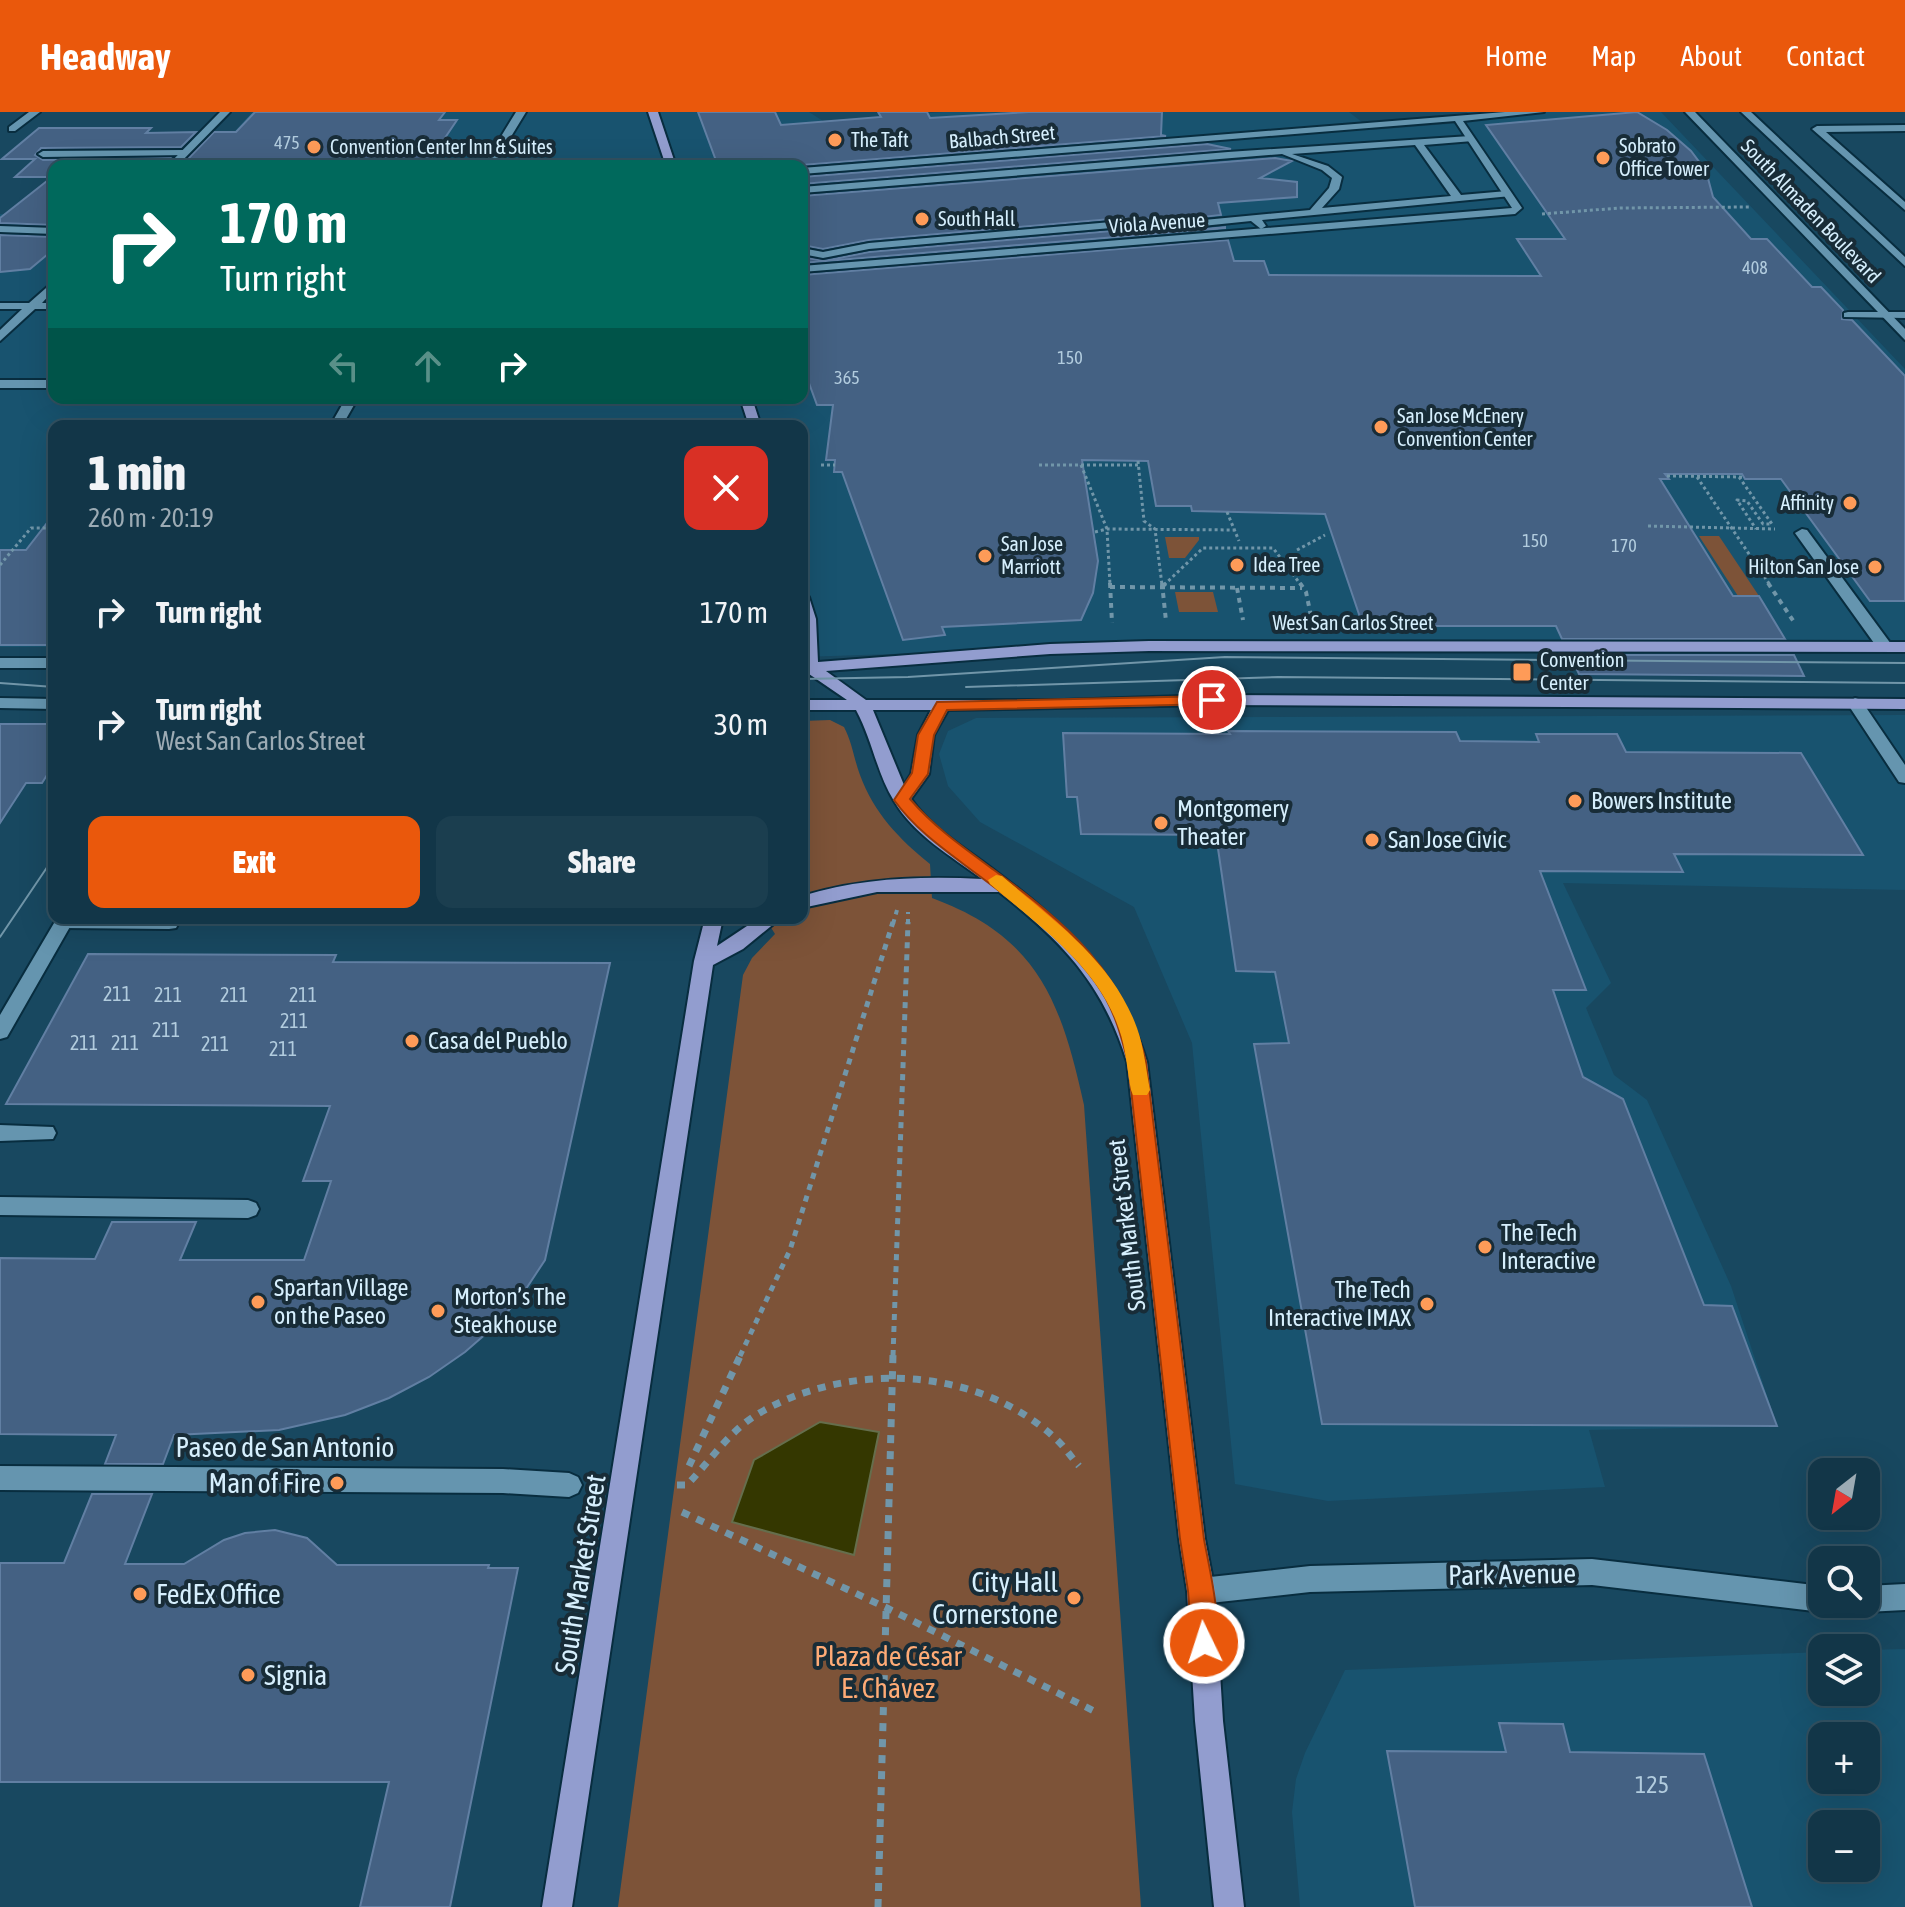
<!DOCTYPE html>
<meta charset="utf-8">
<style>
:root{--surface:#123648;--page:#1b3e4f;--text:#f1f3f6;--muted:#9cabb4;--line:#315060;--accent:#ea580c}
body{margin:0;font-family:"Asap Condensed",sans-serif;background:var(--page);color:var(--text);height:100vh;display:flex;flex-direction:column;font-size:30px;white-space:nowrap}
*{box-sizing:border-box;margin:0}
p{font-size:26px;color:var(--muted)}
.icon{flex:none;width:44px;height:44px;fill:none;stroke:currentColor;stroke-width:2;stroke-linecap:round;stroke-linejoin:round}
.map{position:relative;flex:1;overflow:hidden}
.side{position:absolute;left:48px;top:308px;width:760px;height:504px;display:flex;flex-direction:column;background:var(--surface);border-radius:16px;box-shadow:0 8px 32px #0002,0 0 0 2px var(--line)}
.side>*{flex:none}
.banner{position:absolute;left:48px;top:48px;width:760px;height:244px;border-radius:16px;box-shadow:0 8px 32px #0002,0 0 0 2px var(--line);background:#00695c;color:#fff;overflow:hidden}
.needle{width:52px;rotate:211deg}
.tools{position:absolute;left:1808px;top:1346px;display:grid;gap:16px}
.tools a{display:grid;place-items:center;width:72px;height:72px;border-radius:16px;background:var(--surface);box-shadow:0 8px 32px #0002,0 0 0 2px var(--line);font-size:40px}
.pin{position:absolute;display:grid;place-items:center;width:68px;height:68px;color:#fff;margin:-34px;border:4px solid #fff;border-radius:50%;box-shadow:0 2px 8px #0007}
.me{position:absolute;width:88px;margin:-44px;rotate:356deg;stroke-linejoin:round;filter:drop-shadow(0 0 6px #0008)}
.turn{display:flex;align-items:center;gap:28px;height:168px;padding:0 40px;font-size:36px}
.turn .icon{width:104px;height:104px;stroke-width:2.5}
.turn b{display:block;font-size:56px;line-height:68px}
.lanes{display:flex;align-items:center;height:76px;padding:0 40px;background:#0003;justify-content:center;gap:40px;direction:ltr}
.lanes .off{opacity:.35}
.round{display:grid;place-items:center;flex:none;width:84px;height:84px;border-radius:16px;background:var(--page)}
.head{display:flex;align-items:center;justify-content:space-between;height:136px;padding:0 40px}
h1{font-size:48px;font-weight:800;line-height:60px}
.cta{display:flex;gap:16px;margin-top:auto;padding:16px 40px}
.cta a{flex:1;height:92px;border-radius:16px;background:var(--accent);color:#fff;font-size:32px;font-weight:800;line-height:92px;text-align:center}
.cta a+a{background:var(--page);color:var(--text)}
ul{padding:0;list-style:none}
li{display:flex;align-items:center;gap:24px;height:112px;padding:0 40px}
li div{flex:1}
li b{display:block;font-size:30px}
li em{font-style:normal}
header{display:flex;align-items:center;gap:48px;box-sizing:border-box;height:112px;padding:0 40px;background:var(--accent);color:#fff}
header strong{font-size:38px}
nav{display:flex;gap:44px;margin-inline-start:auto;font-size:28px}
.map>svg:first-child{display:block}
.built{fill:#18536f;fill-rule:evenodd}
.green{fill:#7d5338}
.water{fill:#343700;stroke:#656e4c;stroke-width:2}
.building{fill:#446183;stroke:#617fa3;stroke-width:2}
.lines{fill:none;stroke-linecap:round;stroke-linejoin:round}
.lane-casing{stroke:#082d3f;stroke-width:4}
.street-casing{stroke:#082d3f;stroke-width:4}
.secondary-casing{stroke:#082d3f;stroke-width:4}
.primary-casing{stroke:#082d3f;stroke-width:4}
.path-far3{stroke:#7196a9;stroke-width:3;stroke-dasharray:3 3;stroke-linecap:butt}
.path-far2{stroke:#7196a9;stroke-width:4;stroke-dasharray:5 5;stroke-linecap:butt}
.path-far1{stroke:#7196a9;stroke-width:5;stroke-dasharray:6 6;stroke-linecap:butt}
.path{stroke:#7196a9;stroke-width:7;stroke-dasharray:8 8;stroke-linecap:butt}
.lane{fill:#6595af;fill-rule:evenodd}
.street{fill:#6595af;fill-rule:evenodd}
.secondary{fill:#6595af;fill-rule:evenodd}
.primary{fill:#929dcf;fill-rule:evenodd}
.tram{stroke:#7196a9;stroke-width:2}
.route{fill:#ea580c;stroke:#983908;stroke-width:2}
.slow{fill:#f59e0b}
.poi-dot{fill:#fe9b58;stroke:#182c37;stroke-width:3}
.labels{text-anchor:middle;stroke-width:8;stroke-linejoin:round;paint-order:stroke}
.far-number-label{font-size:18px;fill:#b2ccde}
.far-street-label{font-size:20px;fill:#d6effd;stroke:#182c37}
.far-poi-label{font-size:20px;fill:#d6effd;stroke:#182c37;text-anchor:start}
.number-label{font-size:20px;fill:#b2ccde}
.poi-label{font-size:24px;fill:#d6effd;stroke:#182c37;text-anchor:start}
.street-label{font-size:24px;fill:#d6effd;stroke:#182c37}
.near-number-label{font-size:24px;fill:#b2ccde}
.near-street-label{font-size:28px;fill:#d6effd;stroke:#182c37}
.near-poi-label{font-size:28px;fill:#d6effd;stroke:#182c37;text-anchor:end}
.near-park-label{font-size:28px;fill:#feab76;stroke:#182c37}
</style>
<header>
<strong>Headway</strong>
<nav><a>Home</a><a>Map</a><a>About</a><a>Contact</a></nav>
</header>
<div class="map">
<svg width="1905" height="1795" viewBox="0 0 1905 1795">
<rect width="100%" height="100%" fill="#184860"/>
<path class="built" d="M252 0H809L823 9 943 0H1349L1372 18 1473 10 1467 0H1661L1905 257V530L1304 528 802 545V314H54V535H0V102H54V286H802V54H204Z
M1905 603V778L1563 771 1611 871 1586 896 1614 963 1647 988 1731 1174 1777 1314 1589 1318 1605 1375 1328 1389 1235 1372 1192 931 1134 795 980 710 948 674 939 642 948 619 976 606Z
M1905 1537V1795H1300L1292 1700 1296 1667 1305 1641 1345 1558 1822 1540V1580H1866V1538ZM1822 1624H1866V1668H1822ZM1822 1712H1866V1756H1822Z"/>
<path class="green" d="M1699 424H1719L1759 484H1738Z
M1165 425H1199V428L1185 446H1169Z
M1175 480H1213L1218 500H1179Z
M830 608 844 615C852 630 854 647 860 663 874 701 899 727 930 752L932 786C1038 825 1061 889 1084 993L1141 1795H618L743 863 752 846 775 822 765 806H802V609Z"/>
<path class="water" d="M820 1310 879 1320 854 1443 732 1410 754 1348Z"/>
<path class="building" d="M255 0H445L439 8H457L426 54H181L214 20H236Z
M698 0H775L781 13 881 5 878 0H927L930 6 1029 0H1162L1161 23 1166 24 802 53V51L718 54Z
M1637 0 1667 18 1691 39 1706 59 1713 85 1751 127H1767L1812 175H1821L1843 198 1842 207 1852 208 1905 264V489H1870L1781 367H1745L1742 362H1665L1669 367H1660L1733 484H1759L1785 527H1562L1556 514H1363L1325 402 1192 399 1191 394H1156L1148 349 1082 348 1098 449 1093 481 1081 508 942 515 945 523 903 528 842 360H834L835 348H826L833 293H817L802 252V163L1228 128 1234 149H1264L1269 163 1541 164 1517 127H1565L1486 13Z
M39 16H151L146 21 196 20 181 35 41 36 35 43 43 48 170 46 164 54H54V113L0 111V106L52 65H15L35 47H2Z
M1207 32 1231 37 802 72V65Z
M1275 46 1292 49 1260 66 1297 70V85L1218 91 1221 103 1183 107 1123 106 869 128 823 137 802 133V84Z
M1225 115V116L802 151V145L824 149 869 140 1123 118 1183 119Z
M0 123 54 125V137L30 157 0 160Z
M54 402V533H0V438H26Z
M1570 543H1794L1804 564 1579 562Z
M0 612H54V652L42 671H26L0 711Z
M1228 619 1456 620 1460 629 1539 630 1536 622H1617L1626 640 1801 641 1863 743 1674 742 1683 760 1540 759 1586 878H1553L1583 965 1623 987 1704 1193 1732 1194 1777 1314 1322 1312 1254 932 1289 931 1275 860 1236 859 1216 723 1081 722 1077 685H1067L1063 621 1230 622Z
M88 842 336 843 333 850 610 851 545 1148 522 1183 496 1213 465 1240 429 1265 389 1286 345 1303 279 1318 174 1323 163 1352H105L116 1323 0 1322V1146L95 1147 112 1110H196L180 1148H304L331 1069H303L330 994 6 992Z
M92 1382H152L125 1452H184L224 1428 245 1421 275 1418 307 1426 337 1453H489L488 1456H518L450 1795H360L389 1670H0V1451H64Z
M1499 1611 1563 1612 1570 1640 1704 1642 1752 1795H1415L1387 1639 1506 1640Z"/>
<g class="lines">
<defs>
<path id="lane" d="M29 0H40L15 19H9V15Z
M1905 13V19L1826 20 1905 90V98L1812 17 1817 14Z
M1470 24 1473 29 1424 33 1461 83 1507 79 1512 82 1511 84 1262 108 1266 114 1261 117 1251 109 1183 116 1123 115 869 137 823 146 802 142V136L823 140 869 131 1123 109 1183 110 1310 98 1329 76 1332 66 1322 58 1282 42 802 81V75L1228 40ZM1415 33 1451 84 1322 96 1339 77 1342 65 1328 54 1292 42Z
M184 38 187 43 43 45 38 42 43 39Z
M0 114 54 116V122L0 120Z
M1848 200H1905V206L1844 205V201Z
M0 268H54V276H0Z
M1802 417 1807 418 1891 532V538H1879L1795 421Z
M1855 586 1861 588 1905 653V671L1899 670 1847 591Z
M57 806H181L176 816 169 817 64 816 57 815 55 810Z
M0 1013 53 1015 56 1021 53 1027 0 1029Z
M0 1085 248 1088 256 1091 259 1097 256 1103 248 1106 0 1103Z"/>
<path id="street" d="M1505 0H1544L1463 9 1522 96 1515 102 802 160V154L1512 96 1455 9 802 62V56Z
M57 806H75L7 925 0 927V903Z
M0 1354 503 1357 569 1361 578 1365 582 1373 578 1381 569 1385 503 1381 0 1378Z"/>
<path id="secondary" d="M220 0H230L177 54H167Z
M516 0H526L493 54H483Z
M1685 0H1695L1905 217V228Z
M1741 0H1751L1905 145V154Z
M54 169V178L42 191H54V197H35L0 229V218L22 197H0V191H29Z
M346 286H358L342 314H330Z
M0 546H54V556H0Z
M0 586 54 587V597L0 596Z
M1592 1447 1822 1474V1492H1833L1832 1496 1822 1500 1592 1473 1310 1480 1201 1492 1191 1488 1187 1479 1191 1470 1201 1466 1310 1454Z
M1905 1472V1498L1866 1500 1856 1496 1855 1492H1866V1474Z"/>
<path id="primary" d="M648 0H658L676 54H666Z
M740 286H752L761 314H749Z
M802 481 809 485 816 507 818 550 1050 532 1149 529 1905 530V540L1149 539 1050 542 826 559 866 588H1064L1212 583 1905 587V597L1212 593 948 598 934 623 929 662 911 687C931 716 962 734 990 755 1065 811 1118 858 1147 950L1205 1427 1215 1479 1223 1609 1244 1795H1214L1195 1609 1187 1479 1179 1427 1127 950C1103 872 1062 829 999 780H877L802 796V784C861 766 920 764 982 767 951 744 914 723 894 689 877 662 872 627 856 598H802V588H847L809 562H802ZM873 598H931L918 623 911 662 904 673Z
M705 806H723L717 834 759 806H781L743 837 713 853 572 1795H542L694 849Z"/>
</defs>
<use href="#lane" class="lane-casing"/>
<use href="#street" class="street-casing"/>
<use href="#secondary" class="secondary-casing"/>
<use href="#primary" class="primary-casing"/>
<path class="path-far3" d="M1542 102 1620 96 1749 95
M1138 349 1144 409 1155 417 1162 473
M821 353H835
M1039 353H1138
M1081 353 1107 417 1110 473
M1667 364 1744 365
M1697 365 1770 473
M1739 365 1772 412H1763L1747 389 1737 388 1756 417
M1227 400 1239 429
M1648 414 1775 417
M1095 420 1107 417 1237 418
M1297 438 1325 423
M0 453 31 416H54
M1164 473 1203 436H1273L1301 473"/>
<path class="path-far2" d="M1110 471 1112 511
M1162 471 1166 509
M1300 471 1306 480 1312 509
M1768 471 1794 510
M1110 475 1302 476
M1162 475 1166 471
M1237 476 1243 508
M893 812 897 798
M908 812V800"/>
<path class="path-far1" d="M740 1244 790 1138 893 810
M893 1244 908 810"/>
<path class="path" d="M689 1354 741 1242
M677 1373H687C709 1350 729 1320 756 1303 846 1249 976 1253 1055 1326 1064 1334 1071 1345 1079 1354
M682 1400 887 1496 1094 1599
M878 1795 893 1242"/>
<use href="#lane" class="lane"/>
<use href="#street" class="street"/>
<use href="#secondary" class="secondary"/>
<use href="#primary" class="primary"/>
<path class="tram" d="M802 567 908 565 1225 545 1905 551
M0 571 54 575
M966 575 1278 565 1905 571
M0 825 54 745"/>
</g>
<path class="route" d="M1212 584 1219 588 1217 592 947 598 934 623 928 662 910 687C935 716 964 736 994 758 1067 812 1124 860 1146 950L1204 1427C1209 1456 1224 1513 1213 1540L1204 1543 1195 1540 1192 1531 1188 1479 1180 1427 1128 950C1122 928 1117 907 1106 887 1078 837 1016 791 970 757 942 736 915 717 894 688L912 661 918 623 937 590Z"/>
<path class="slow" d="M996 763 1002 764C1054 809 1113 849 1137 916 1144 935 1146 958 1150 978L1147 983H1133L1131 978C1127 958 1126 936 1119 917 1098 854 1039 814 990 772L988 768Z"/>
<g class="poi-dot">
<circle cx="835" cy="28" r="8"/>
<circle cx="314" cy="35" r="8"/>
<circle cx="1603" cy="46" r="8"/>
<circle cx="922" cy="107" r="8"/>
<circle cx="1381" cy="315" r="8"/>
<circle cx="1850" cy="391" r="8"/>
<circle cx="985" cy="444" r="8"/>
<circle cx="1237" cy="453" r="8"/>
<circle cx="1875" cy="455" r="8"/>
<rect x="1512" y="550" width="20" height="20" rx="4"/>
<circle cx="1575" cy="689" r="8"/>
<circle cx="1161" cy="711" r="8"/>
<circle cx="1372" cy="728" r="8"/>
<circle cx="412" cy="929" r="8"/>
<circle cx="1485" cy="1135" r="8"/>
<circle cx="258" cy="1190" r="8"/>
<circle cx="1427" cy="1192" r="8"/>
<circle cx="438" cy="1199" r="8"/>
<circle cx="337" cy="1371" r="8"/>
<circle cx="140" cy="1482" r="8"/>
<circle cx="1074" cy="1486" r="8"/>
<circle cx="248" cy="1563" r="8"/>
</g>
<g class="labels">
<g class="far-number-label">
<text x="287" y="37">475</text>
<text x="1755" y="162">408</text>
<text x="1070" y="252">150</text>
<text x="847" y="272">365</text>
<text x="1535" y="435">150</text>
<text x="1624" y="440">170</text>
</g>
<g class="far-street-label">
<text transform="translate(1002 25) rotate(-5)" y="7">Balbach Street</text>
<text transform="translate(1811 99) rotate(46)" y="7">South Almaden Boulevard</text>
<text transform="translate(1157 111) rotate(-4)" y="7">Viola Avenue</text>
<text x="1353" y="518">West San Carlos Street</text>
</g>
<g class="far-poi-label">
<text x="851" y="35">The Taft</text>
<text x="1619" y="41">Sobrato<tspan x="1619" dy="23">Office Tower</tspan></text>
<text x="330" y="42">Convention Center Inn &amp; Suites</text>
<text x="938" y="114">South Hall</text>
<text x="1397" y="311">San Jose McEnery<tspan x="1397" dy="23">Convention Center</tspan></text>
<text x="1834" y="398" text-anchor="end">Affinity</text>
<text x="1001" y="439">San Jose<tspan x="1001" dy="23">Marriott</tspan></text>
<text x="1253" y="460">Idea Tree</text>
<text x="1859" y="462" text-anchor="end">Hilton San Jose</text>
<text x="1540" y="555">Convention<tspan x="1540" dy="23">Center</tspan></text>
</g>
<g class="number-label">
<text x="117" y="889">211</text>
<text x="168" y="890">211</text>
<text x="234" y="890">211</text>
<text x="303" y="890">211</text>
<text x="294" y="916">211</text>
<text x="166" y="925">211</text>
<text x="84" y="938">211</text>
<text x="125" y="938">211</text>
<text x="215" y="939">211</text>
<text x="283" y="944">211</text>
</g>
<g class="poi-label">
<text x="1591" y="697">Bowers Institute</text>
<text x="1177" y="705">Montgomery<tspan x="1177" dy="28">Theater</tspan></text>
<text x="1388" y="736">San Jose Civic</text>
<text x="428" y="937">Casa del Pueblo</text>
<text x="1501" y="1129">The Tech<tspan x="1501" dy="28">Interactive</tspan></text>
<text x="274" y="1184">Spartan Village<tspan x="274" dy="28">on the Paseo</tspan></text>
<text x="1411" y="1186" text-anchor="end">The Tech<tspan x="1411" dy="28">Interactive IMAX</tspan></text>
<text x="454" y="1193">Morton’s The<tspan x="454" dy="28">Steakhouse</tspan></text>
</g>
<g class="street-label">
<text transform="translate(1127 1113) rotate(-97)" y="8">South Market Street</text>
</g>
<g class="near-number-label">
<text x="1652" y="1681">125</text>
</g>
<g class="near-street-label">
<text x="285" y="1345">Paseo de San Antonio</text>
<text transform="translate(580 1462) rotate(-81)" y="10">South Market Street</text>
<text transform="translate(1512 1462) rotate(-1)" y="10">Park Avenue</text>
</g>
<g class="near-poi-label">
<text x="321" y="1381">Man of Fire</text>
<text x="1058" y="1480">City Hall<tspan x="1058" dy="32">Cornerstone</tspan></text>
<text x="156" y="1492" text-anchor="start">FedEx Office</text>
<text x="264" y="1573" text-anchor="start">Signia</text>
</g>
<g class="near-park-label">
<text x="888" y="1554">Plaza de César<tspan x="888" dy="32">E. Chávez</tspan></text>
</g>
</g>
</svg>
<div class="tools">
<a><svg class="needle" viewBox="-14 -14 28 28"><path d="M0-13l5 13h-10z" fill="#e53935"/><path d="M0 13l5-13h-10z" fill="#9cabb4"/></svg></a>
<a><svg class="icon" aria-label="search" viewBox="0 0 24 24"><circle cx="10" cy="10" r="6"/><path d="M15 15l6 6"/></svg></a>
<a><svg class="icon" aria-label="layers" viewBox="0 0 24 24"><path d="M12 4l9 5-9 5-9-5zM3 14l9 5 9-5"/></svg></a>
<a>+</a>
<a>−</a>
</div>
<div class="pin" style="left:1212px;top:588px;background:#d93025"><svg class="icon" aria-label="arrive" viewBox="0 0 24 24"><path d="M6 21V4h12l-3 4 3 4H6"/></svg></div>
<svg class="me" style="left:1204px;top:1531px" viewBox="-20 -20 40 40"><circle r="17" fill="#ea580c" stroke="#fff" stroke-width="3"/><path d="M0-11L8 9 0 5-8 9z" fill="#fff"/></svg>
<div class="banner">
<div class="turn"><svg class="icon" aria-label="right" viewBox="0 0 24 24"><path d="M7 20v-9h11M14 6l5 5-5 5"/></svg><div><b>170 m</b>Turn right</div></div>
<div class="lanes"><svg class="icon off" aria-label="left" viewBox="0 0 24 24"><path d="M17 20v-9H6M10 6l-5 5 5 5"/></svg><svg class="icon off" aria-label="ahead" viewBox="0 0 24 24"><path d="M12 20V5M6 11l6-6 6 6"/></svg><svg class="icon" aria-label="right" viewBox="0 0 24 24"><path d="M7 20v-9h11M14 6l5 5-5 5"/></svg></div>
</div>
<section class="side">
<div class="head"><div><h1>1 min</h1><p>260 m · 20:19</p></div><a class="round" style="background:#d93025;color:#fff"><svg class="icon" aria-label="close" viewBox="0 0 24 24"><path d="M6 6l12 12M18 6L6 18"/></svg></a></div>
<ul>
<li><svg class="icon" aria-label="right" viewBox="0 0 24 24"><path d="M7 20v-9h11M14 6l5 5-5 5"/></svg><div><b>Turn right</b></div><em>170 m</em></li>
<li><svg class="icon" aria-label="right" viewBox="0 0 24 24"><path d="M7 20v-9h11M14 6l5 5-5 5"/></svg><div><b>Turn right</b><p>West San Carlos Street</p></div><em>30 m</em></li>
</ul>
<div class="cta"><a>Exit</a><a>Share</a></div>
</section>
</div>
